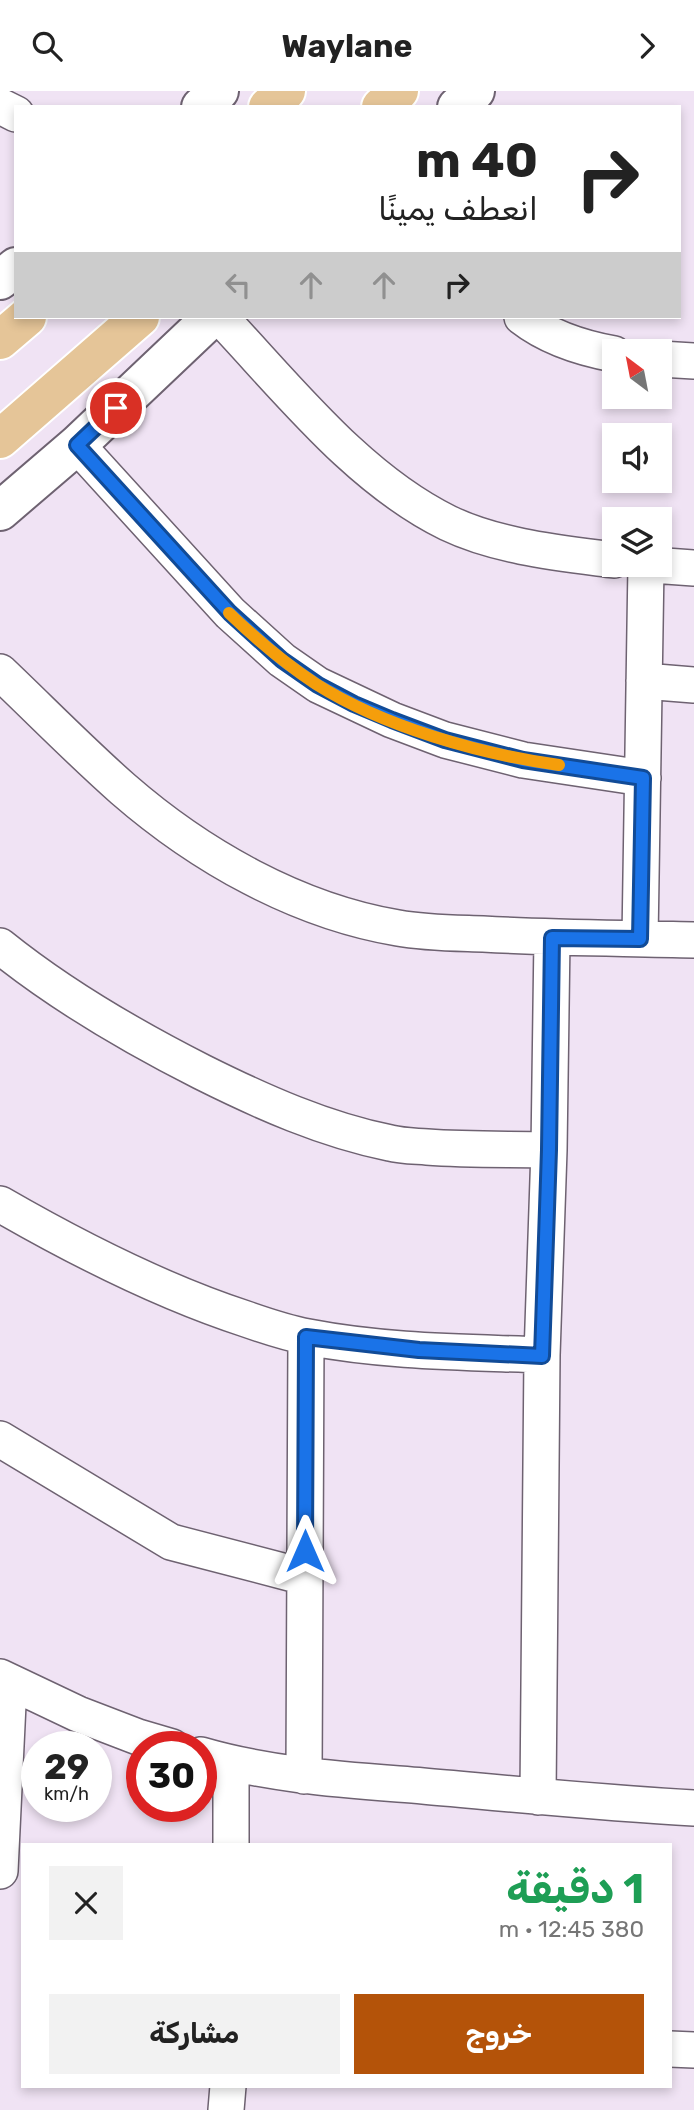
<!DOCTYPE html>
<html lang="ar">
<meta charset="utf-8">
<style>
:root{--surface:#fff;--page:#f2f2f2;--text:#222;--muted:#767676;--accent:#b45309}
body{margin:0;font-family:Rubik,Vazirmatn,sans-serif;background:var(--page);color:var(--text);direction:rtl;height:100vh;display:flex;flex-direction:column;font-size:26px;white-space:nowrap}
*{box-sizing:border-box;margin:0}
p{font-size:23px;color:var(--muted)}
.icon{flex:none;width:38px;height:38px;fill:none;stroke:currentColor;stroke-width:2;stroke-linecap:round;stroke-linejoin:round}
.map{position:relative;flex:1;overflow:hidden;direction:ltr}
.side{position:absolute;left:21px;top:1752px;width:651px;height:245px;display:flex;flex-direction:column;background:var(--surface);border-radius:0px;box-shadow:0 4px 10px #0003;direction:rtl}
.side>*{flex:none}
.guide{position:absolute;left:14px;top:14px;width:667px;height:214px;border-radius:0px;box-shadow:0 4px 10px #0003;direction:rtl;background:#fff;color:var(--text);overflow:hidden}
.needle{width:46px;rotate:328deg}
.buttons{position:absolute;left:602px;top:248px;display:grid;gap:14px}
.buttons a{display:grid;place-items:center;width:70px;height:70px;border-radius:0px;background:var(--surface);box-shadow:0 4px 10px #0003;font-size:35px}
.speed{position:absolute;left:21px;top:1640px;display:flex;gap:14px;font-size:35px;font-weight:700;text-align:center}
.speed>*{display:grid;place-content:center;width:91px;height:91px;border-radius:50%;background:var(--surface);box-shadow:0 4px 10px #0003;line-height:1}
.speed small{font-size:18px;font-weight:400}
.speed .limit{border:10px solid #d22;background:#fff;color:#111}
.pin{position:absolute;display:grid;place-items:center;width:60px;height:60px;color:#fff;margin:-30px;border:4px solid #fff;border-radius:50%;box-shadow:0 2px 7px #0007}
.me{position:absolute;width:77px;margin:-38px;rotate:0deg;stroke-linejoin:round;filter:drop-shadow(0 0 5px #0008)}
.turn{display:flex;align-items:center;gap:24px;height:147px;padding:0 28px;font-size:32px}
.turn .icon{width:91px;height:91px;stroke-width:2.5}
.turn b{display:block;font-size:49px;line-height:60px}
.lanes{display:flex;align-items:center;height:66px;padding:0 28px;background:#0003;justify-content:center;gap:35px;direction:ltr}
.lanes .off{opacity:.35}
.round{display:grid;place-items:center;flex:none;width:74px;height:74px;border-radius:0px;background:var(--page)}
.summary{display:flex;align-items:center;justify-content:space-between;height:119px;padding:0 28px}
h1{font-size:42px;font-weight:700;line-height:52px;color:#1e9e55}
.action{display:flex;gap:14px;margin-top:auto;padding:14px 28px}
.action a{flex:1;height:80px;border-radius:0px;background:var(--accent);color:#fff;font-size:28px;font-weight:700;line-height:80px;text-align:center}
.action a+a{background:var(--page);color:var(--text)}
header{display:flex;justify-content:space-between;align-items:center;height:91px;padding:0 28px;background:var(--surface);font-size:32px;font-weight:700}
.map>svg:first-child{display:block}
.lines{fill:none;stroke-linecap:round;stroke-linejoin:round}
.minor-casing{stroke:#6e6271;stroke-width:38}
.tertiary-casing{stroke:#6e6271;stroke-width:42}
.primary-casing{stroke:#fff;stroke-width:42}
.minor{stroke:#fff;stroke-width:35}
.tertiary{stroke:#fff;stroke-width:38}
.primary{stroke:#e5c598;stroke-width:38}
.route-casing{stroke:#114b97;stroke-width:18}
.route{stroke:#1a73e8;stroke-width:12}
.slow{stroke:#f59e0b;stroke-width:12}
</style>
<header><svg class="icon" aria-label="forward" viewBox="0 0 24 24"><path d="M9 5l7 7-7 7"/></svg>Waylane<svg class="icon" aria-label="search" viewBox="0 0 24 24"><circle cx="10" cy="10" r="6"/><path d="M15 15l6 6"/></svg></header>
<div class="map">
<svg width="694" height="2019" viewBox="0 0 694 2019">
<rect width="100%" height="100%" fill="#f0e3f4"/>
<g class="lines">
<defs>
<path id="minor" d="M0 15 16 23
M220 226C288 298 358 388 448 432 498 456 560 462 614 469
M522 226C549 247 581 257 614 263
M660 268 694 270
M77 354 230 522 282 569 318 594 392 629 445 649 523 669 643 687
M652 474 694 477
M0 581C41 620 81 661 123 698 200 765 297 820 398 837 425 842 455 842 483 843 553 847 623 847 694 849
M644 590 694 594
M640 848 646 474
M0 855C62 905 131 945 202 981 262 1011 325 1039 390 1052 402 1055 415 1055 427 1056 468 1059 508 1058 549 1059
M0 1113C78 1158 160 1200 246 1228 266 1235 287 1242 308 1246 385 1261 465 1261 542 1264
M0 1348 171 1451 305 1486
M0 1586 78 1623 138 1646 172 1656
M201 1664C273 1685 349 1689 423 1695 513 1703 603 1712 694 1717
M231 1673V1754
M304 1685 306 1246
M538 1706 542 1264 549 1059 552 847
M0 1780 9 1592
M670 1958 694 1959
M226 2019 228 1995"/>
<path id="tertiary" d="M201 16 219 0
M457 16 475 0
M0 189 16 176
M0 420 77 354 212 226"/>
<path id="primary" d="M268 16 286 0
M381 16 399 0
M0 249 27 226
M0 348 140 226"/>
</defs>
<use href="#minor" class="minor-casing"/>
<use href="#tertiary" class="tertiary-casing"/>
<use href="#primary" class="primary-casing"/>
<use href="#minor" class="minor"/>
<use href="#tertiary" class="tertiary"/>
<use href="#primary" class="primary"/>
</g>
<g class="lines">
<defs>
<path id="route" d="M116 317 77 354 230 522 282 569 318 594 354 613 392 629 445 649 523 669 643 687 640 848 552 847 549 1059 542 1265 419 1259 306 1246 305 1460"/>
</defs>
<use href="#route" class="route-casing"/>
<use href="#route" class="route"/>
<path class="slow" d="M229 522C256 548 284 572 316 593 384 636 480 663 559 674"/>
</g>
</svg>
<div class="buttons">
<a><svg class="needle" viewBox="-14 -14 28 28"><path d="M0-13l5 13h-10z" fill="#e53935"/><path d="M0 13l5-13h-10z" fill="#767676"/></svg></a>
<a><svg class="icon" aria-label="sound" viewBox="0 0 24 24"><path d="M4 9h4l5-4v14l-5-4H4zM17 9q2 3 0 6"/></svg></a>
<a><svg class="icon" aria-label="layers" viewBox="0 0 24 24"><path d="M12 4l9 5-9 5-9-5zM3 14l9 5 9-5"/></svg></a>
</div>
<div class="speed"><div>29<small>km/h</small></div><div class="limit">30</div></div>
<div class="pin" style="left:116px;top:317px;background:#d93025"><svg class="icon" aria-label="arrive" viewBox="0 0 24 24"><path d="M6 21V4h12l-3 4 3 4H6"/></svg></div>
<svg class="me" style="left:305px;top:1460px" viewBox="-20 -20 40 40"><path d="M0-17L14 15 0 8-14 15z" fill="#1a73e8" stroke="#fff" stroke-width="4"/></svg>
<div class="guide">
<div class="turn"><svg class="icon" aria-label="right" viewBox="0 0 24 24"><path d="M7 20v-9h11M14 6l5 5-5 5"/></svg><div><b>40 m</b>انعطف يمينًا</div></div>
<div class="lanes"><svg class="icon off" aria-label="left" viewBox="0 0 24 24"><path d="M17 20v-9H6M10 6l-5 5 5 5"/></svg><svg class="icon off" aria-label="ahead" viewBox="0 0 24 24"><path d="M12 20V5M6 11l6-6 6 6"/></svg><svg class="icon off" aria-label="ahead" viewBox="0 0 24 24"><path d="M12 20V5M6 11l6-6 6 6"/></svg><svg class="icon" aria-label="right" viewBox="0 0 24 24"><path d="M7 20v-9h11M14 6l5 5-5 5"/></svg></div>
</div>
<section class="side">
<div class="summary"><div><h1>1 دقيقة</h1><p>380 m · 12:45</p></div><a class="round"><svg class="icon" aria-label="close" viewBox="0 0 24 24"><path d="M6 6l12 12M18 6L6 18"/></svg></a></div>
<div class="action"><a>خروج</a><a>مشاركة</a></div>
</section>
</div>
